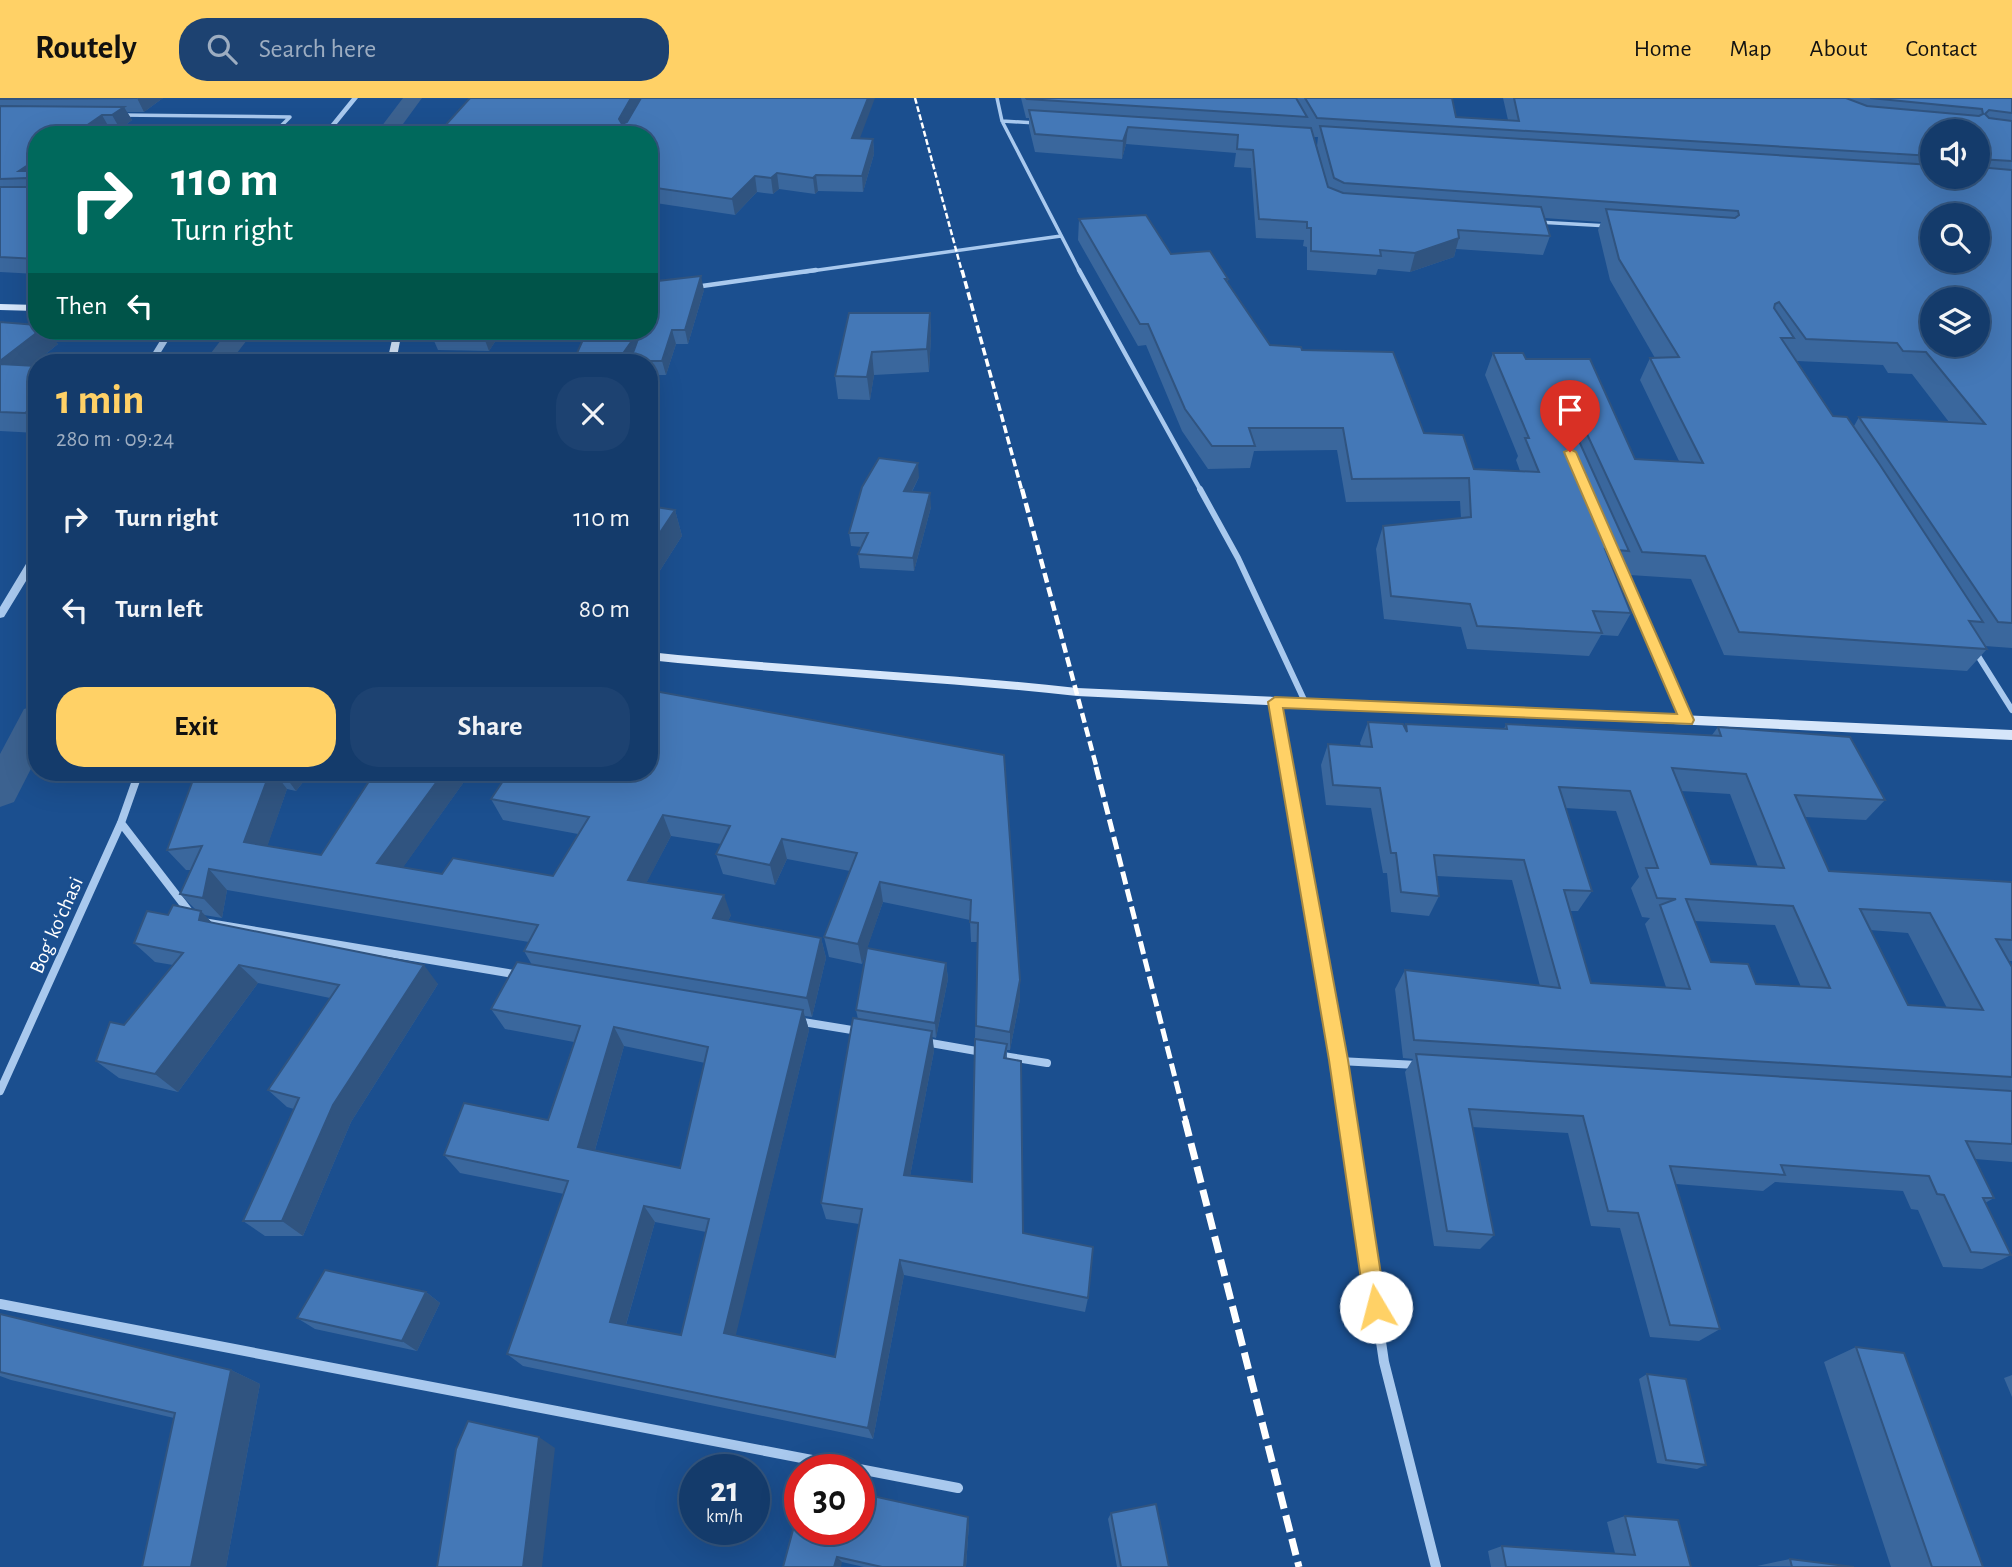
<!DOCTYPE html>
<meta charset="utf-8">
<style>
:root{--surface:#143b6b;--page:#1d4271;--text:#f1f3f6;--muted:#9dadc1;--line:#33557e;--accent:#ffd166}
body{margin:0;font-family:"Alegreya Sans",sans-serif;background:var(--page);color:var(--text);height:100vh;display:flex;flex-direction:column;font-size:26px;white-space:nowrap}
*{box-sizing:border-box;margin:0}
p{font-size:23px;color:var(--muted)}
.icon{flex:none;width:38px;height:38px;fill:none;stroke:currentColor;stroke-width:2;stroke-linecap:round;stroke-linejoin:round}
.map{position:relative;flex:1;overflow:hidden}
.sheet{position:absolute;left:28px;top:256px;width:630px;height:427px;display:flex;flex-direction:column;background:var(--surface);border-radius:28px;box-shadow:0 7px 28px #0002,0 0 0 2px var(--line)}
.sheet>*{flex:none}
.guide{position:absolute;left:28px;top:28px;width:630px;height:214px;border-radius:28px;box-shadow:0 7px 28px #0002,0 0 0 2px var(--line);background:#00695c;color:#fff;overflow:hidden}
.fabs{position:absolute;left:1920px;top:21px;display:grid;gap:14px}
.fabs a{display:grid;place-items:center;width:70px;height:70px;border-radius:50%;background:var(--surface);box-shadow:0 7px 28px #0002,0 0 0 2px var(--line);font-size:35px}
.speed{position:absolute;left:679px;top:1356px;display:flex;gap:14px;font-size:35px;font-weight:700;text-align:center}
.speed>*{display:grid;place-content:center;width:91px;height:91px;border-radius:50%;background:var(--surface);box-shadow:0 7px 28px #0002,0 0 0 2px var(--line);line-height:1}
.speed small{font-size:18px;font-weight:400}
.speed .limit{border:10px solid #d22;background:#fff;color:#111}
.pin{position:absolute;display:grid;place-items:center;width:60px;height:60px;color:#fff;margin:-72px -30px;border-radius:50% 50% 50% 0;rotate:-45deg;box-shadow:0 0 7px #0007}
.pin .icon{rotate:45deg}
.me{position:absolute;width:77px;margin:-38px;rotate:352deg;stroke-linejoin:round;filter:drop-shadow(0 0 5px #0008)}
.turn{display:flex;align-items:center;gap:24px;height:147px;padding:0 28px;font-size:32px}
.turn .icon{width:91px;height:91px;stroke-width:2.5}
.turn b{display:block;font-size:49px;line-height:60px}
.then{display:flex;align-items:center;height:66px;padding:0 28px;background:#0003;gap:14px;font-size:26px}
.round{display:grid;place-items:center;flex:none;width:74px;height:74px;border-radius:28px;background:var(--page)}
.head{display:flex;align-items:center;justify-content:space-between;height:119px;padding:0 28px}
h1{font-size:42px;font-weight:700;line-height:52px;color:var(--accent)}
.action{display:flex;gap:14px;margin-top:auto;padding:14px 28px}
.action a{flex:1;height:80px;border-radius:28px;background:var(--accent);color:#111;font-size:28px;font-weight:700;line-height:80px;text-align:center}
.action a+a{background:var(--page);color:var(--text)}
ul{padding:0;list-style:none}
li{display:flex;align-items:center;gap:21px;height:91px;padding:0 28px}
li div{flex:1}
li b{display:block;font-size:26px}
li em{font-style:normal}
header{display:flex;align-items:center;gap:42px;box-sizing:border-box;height:98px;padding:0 35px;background:var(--accent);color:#111}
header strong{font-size:33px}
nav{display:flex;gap:38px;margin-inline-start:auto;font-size:24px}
.search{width:490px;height:63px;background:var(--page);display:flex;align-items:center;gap:18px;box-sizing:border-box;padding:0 24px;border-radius:28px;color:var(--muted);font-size:26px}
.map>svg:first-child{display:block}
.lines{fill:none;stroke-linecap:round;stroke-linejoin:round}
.canal{fill:#3c6290;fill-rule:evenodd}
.minor-far4{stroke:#a9c9ee;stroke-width:3.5}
.minor-far3{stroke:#a9c9ee;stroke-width:4.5}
.minor-far2{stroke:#a9c9ee;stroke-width:6}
.minor-far1{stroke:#a9c9ee;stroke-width:8}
.minor{stroke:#a9c9ee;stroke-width:10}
.tertiary{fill:#a9c9ee;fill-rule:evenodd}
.secondary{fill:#d6e6fa;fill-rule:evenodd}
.rail-far4{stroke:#fff;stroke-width:2.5;stroke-dasharray:6 2.5;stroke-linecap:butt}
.rail-far3{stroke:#fff;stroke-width:3.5;stroke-dasharray:8 3.5;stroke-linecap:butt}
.rail-far2{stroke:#fff;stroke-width:4.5;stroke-dasharray:10 4.5;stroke-linecap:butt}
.rail-far1{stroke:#fff;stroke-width:5;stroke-dasharray:13 5;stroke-linecap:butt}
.rail{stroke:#fff;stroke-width:7;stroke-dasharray:17 7;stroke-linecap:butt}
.wall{fill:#3a679d;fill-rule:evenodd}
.shaded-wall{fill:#305480}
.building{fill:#4478b7;stroke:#305480;stroke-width:2;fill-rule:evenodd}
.route{fill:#ffd166;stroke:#a68842;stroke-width:2}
.labels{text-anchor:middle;stroke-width:5;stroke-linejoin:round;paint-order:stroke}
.street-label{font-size:21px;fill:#fff;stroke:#1b4f8f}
</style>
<header>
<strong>Routely</strong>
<div class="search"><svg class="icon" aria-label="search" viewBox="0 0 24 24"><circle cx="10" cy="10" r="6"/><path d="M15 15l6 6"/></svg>Search here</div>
<nav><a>Home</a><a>Map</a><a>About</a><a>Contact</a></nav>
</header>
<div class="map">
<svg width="2012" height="1469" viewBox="0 0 2012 1469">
<rect width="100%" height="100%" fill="#1b4f8f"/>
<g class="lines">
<path class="canal" d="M403 0H422L395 37H375Z
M228 233H254L230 264H204Z
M37 607V659L14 704 0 709V656L24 611Z"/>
<path class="minor-far4" d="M997 0 1002 23 1080 174
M120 17 290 19 272 37
M1002 23 1036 25
M1537 124 1609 128
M804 174 1061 138"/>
<path class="minor-far3" d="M1079 172 1201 393
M695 189 816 172"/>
<path class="minor-far2" d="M1200 391 1238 460 1306 606
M1617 462 1687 622
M1975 553 2012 612
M1275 604 1287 671"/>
<path class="minor-far1" d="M1287 669 1348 1023
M121 725 191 816
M203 824 520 877
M797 923 858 933
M925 944 982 954
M997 957 1047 965
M1339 963 1417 967
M0 993 121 725 139 674"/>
<path class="minor" d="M1348 1022 1384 1264 1436 1469
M0 1206 958 1390"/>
<path class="tertiary" d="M352 0H358L328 37H322Z
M166 233H174L155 264H147Z
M37 453V465L4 519 0 520V509L32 456Z"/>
<path class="secondary" d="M0 206 37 207V213L0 212Z
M394 233H402L396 264H387Z
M649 554C792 569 935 574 1077 590L2012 632V642L1077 598C935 582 792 577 649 562Z"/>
<path class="rail-far4" d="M915 0 962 174"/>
<path class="rail-far3" d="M962 172 1022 393"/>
<path class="rail-far2" d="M1022 391 1097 671"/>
<path class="rail-far1" d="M1096 669 1186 1023"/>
<path class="rail" d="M1185 1022 1299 1469"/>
</g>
<path class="wall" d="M0 0H163L144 14H127L132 22 120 31H110L101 37H37V176L0 174Z
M1021 0H1452L1456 19 1508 22 1503 0H2012V550L1985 548 1987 551 1967 573 1724 557 1691 481 1630 477 1624 463 1617 476H1615L1631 515 1618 538 1601 537 1589 558 1467 551 1461 529 1384 521 1376 451 1383 428 1461 420 1460 403 1346 404 1337 352 1254 353 1250 370 1208 371 1182 333 1146 247 1138 248 1078 142 1079 121 1171 156 1228 181 1227 184 1270 247 1302 252 1474 371 1520 373 1516 362 1518 358 1485 277 1493 255 1526 261 1635 361 1679 363 1640 282 1650 260H1655L1610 182 1598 132 1601 124 1544 120 1550 138 1543 157 1456 151 1454 159 1410 174 1378 171 1376 177 1307 172V149L1303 148 1304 142 1256 140 1251 70 1234 69 1236 55 1126 46 1122 61 1035 54 1029 29V20H1026ZM1932 33H1978V79H1932ZM1314 39H1318L1317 48 1321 64ZM1797 263 1883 267 1888 275 1912 276 1949 324 1859 319 1854 328 1833 318Z
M442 31 873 41 874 56 863 94 818 93 815 96 779 91 773 96 757 94 735 117 649 104V37H445Z
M704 192 688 246H676L666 277H649V264H573L636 237 638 242Z
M930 215 931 238 929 274 874 277 870 302 838 301 835 278Z
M0 224 58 246 31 268H37V335L0 333Z
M502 233 489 253 438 252 431 236Z
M919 379 912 394 931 409 914 473 860 470 858 456 862 449 851 448 849 435Z
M649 408 675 412 682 438 654 482 649 481Z
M1368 624 1405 630 1406 626 1504 631 1506 626 1712 637 1718 629 1885 702 1866 722 1805 719 1829 773 2012 784V863H2009L2012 869V1064L1975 1061 1994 1100 1985 1105 2011 1157 1982 1171 1943 1169 1918 1112 1911 1111 1903 1093 1775 1084 1763 1093 1676 1086 1720 1231 1699 1243 1650 1239 1620 1130 1591 1128 1568 1035 1472 1029 1494 1137 1480 1151 1434 1148 1405 974 1413 961 1403 960 1395 891 1405 872 1540 888 1512 782 1437 778 1439 798 1429 818 1391 814 1387 775H1383L1371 710 1326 707 1321 667 1328 646 1361 648 1360 645ZM1681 693 1730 696 1758 769 1711 766ZM1565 710 1616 713 1639 779 1631 790 1642 819 1650 820 1645 826 1666 889 1591 885 1570 813H1578L1592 793ZM1694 823 1775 827 1801 889 1756 886 1711 864ZM1870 832 1908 835 1947 910 1908 907Z
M1004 657 1020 901 1010 952H1007V960L1023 1135 1088 1200 1085 1214 904 1177 873 1341 523 1268 507 1256 564 1096 460 1075 444 1057 548 1022 574 944 505 931 491 911 532 867 524 853 529 844 227 792 222 820 204 817 212 825 438 886 351 1024 303 1138H265L243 1123 294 1011 287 1009 268 992 330 900 258 885 178 994 119 980 96 963 173 867 155 864 134 845 168 817 196 812 180 796 191 772H186L167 752 196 674H311L296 693 287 691 267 748 321 757 375 674H471L403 769 442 776 553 778 578 736 503 722 491 701 649 674ZM671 738 721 746 716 756 723 776 775 787 787 761 850 773 824 839 829 859 862 866 867 850 856 912 858 921 821 1105 826 1121 859 1126 835 1259 735 1238 809 932 805 918 812 919 826 860 821 840 728 823 731 817 646 785ZM883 804 970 822 971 844H977L972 1084 910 1078 934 953 932 939 936 940 948 881 946 865 867 850ZM624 948 705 965 680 1070 595 1052ZM655 1124 706 1134 681 1237 626 1227Z
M426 1194 440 1205 417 1253 315 1231 297 1220Z
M0 1216 231 1272 260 1286 226 1469H142L174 1320 11 1282 0 1278Z
M1856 1249 1983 1469H1891L1824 1264Z
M1647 1276 1706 1367 1697 1371 1657 1365 1639 1281Z
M2012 1277V1299L2004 1280Z
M1111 1415 1169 1469H1117L1108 1421Z
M1625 1418 1691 1469H1491L1488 1453 1502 1448 1615 1455 1607 1424Z
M969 1425 966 1469H864L842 1464 783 1469Z
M1790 1461 1854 1469 1757 1468Z"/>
<path class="shaded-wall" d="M137 0H163L144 14Z
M631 0H642L623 36 619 21Z
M868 0H875L854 56 852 40Z
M124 9 132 22 120 31 112 17Z
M102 17 110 31 101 37H73Z
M1128 29 1126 46 1122 61 1123 43Z
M873 41 874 56 863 94 862 78Z
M37 61V81L28 80 19 73Z
M777 75 779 91 773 96 771 80Z
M816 77 818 93 815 96 813 80Z
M755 78 757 94 735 117 732 101Z
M1459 140 1454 159 1410 174 1415 155Z
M701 178 704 192 688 246 685 232Z
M930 215 931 238 929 274 927 251Z
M672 232 676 246 666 277 662 263Z
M39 233H49L58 246 10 285 0 272V263Z
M485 233H502L489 253 483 237Z
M636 237 641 254 630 263V264H617Z
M872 254 874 277 870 302 867 279Z
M37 306V331L25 315Z
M918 365 919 379 905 407 904 393Z
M930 395 931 409 914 473 913 460Z
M675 412 682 438 654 482 649 465V451Z
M270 674H274L287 691 262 764 244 744Z
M282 674H311L296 693Z
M444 674H471L392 785 377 765Z
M663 717 671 738 637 803 628 782Z
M782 741 787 761 775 787 770 767Z
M209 771 227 792 222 820 203 800Z
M880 784 883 804 862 866 858 846Z
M724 797 731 817 720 840 713 820Z
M201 813 220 833 199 822Z
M821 840 826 860 812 919 807 900Z
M946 865 948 881 936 940 935 925Z
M239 867 258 885 178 994 155 976Z
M424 867 438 886 351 1024 303 1138 282 1123 333 1007Z
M1020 882V901L1010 952V934Z
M803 912 809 932 733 1249 724 1235Z
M614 929 624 948 591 1066 578 1049Z
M932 933 934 953 907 1094 904 1077Z
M644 1108 655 1124 623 1237 610 1224Z
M900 1162 904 1177 873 1341 868 1330Z
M426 1194 440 1205 417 1253 402 1243Z
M231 1272 260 1286 226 1469H191Z
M539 1339 555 1350 542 1469H523Z
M968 1419 969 1425 966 1469H964Z
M837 1459 842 1464 841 1469H834Z"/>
<path class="building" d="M0 0H137L0 1Z
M470 0H631L619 21 622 26 627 24 641 0H868L852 40 873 41 862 78 816 77 813 80 777 75 771 80 755 78 732 101 649 89V37H449L455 31H442Z
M1026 0H1296L1307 19 1027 1Z
M1305 0H1452L1456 19 1519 23 1514 0H1846L1867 8 1979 18 1983 16 1982 11 1870 0H2012V15L1989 12 1985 16 1989 20 2012 23V63L1978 61V33H1932V58L1317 20Z
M0 8 124 9 112 17H102L73 37H37V61L19 73H37V161L0 159V89H28L32 85 28 80 0 81Z
M1029 12 1311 30 1328 89 1343 95 1541 109 1550 138 1458 132 1459 140 1415 155 1380 152 1381 158 1311 153V130H1307V124L1259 121 1253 52 1237 51 1238 37 1128 29 1123 43 1035 36Z
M1320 28 1932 67V79H1978V69L2012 72V525L1998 524 1859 319 1985 326 1926 254 1903 253 1897 245 1806 241 1779 204 1775 206 1774 210 1794 240H1781L1833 318 1847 319 1880 367 1983 524 1969 523 1987 551 1739 534 1705 458 1642 454 1573 306 1568 303 1564 310 1629 453 1605 451 1631 515 1593 513 1602 535 1477 528 1470 506 1391 498 1383 428 1471 419 1469 380 1352 381 1343 330H1249L1255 348H1212L1185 311 1148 226H1140L1079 121 1146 117 1171 156 1210 153 1228 181H1225L1270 247 1301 249 1302 252 1393 254 1424 335 1463 337 1474 371 1539 374 1525 340H1529L1493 255H1523L1526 261H1590L1635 361 1703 365 1650 260 1679 259 1619 161 1606 111 1735 120 1739 117 1738 113 1344 85 1334 80ZM1932 117H1978V163H1932ZM1932 201H1978V247H1932Z
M701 178 685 232H672L662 263H630L641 233H649V184Z
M849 215H930L927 251 872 254 867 279 835 278Z
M0 224 37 227V233H39L0 263Z
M433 233H485L483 237 431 236Z
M585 237H636L617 264H573Z
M464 262 463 264H428V263Z
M0 266 37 268V306L25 315 0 314Z
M879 360 918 365 904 393 930 395 913 460 858 456 868 435H849L862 389Z
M649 408 675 412 649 451Z
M649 592 1004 657 1020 882 1010 934 976 928 978 825 970 824 971 802 880 784 858 846 824 839 857 755 782 741 770 767 716 756 730 728 663 717 628 782 724 797 713 820 821 840 807 900 524 853 538 827 209 771 203 800 180 796 202 748 167 752 196 674H270L244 744 321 757 375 674H444L377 765 442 776 453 760 553 778 589 719 491 701 509 674H649Z
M1368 624 1403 626 1407 634 1406 626 1507 631 1506 626 1721 638 1718 629 1850 639 1885 702 1795 697 1829 773 2012 784V842L1996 841 2012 869V979L1414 942 1405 872 1560 890 1524 762 1434 757 1439 798 1401 794 1396 755H1391L1380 690 1333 687 1328 646 1372 649ZM1672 670 1746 676 1784 770 1711 766ZM1559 689 1630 693 1658 770H1646L1657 800 1676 801 1660 807 1690 891 1591 885 1564 792 1592 793ZM1686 801 1793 808 1830 890 1756 886 1748 866 1711 864ZM1860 811 1930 815 1983 912 1908 907Z
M173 807 201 813 199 822 424 867 333 1007 282 1123H243L299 1000 268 992 339 887 239 867 155 976 96 963 110 924 124 927 183 855 134 845 147 813 168 817Z
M867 850 946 865 935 925 856 912Z
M517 864 803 912 724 1235 835 1259 862 1111 821 1105 853 920 932 933 904 1077 972 1084 975 941 1007 946 1004 960 1021 963 1023 1135 1093 1149 1088 1200 900 1162 868 1330 507 1256 568 1083 444 1057 464 1005 548 1022 580 928 491 911ZM614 929 708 949 680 1070 578 1049ZM644 1108 709 1121 681 1237 610 1224Z
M1416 956 2012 993V1046L1966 1043 1994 1100H1983L2011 1157 1971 1154 1944 1097 1937 1096 1929 1078 1781 1067 1785 1077 1670 1068 1720 1231 1670 1227 1638 1115 1608 1113 1583 1018 1469 1011 1494 1137 1447 1133Z
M325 1172 426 1194 402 1243 297 1220Z
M0 1216 231 1272 191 1469H142L175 1315 0 1274Z
M1856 1249 1904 1255 1983 1469H1932Z
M1647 1276 1686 1281 1706 1367 1666 1362Z
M468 1323 539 1339 523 1469H437L456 1351Z
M859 1395 968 1419 964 1469H882L837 1459 834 1469H783L800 1406V1432H859Z
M1156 1406 1169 1469H1121L1111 1415Z
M1625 1418 1678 1422 1691 1469H1506L1502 1448 1635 1457Z
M1790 1461 1854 1469H1792Z"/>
<path class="route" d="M1570 351 1576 354 1694 622 1692 626 1283 610 1348 962 1386 1209 1383 1217 1376 1220 1368 1217 1365 1209 1329 962 1268 604 1275 599 1677 616 1564 354Z"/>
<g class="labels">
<g class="street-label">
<text transform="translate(56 827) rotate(-66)" y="7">Bogʻ koʻchasi</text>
</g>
</g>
</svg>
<div class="fabs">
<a><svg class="icon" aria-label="sound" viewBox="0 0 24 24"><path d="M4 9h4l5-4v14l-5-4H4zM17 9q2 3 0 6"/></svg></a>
<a><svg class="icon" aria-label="search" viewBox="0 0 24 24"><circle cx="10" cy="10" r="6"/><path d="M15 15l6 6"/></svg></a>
<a><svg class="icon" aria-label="layers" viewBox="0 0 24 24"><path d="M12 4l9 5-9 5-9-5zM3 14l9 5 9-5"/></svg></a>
</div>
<div class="speed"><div>21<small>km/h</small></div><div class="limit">30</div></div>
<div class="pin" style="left:1570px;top:354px;background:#d93025"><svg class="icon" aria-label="arrive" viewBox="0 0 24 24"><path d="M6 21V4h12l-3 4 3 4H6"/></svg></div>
<svg class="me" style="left:1376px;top:1209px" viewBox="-20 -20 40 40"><circle r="19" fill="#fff"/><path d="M0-13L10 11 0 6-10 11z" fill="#ffd166"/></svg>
<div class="guide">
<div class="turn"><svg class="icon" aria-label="right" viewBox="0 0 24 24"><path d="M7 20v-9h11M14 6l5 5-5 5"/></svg><div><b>110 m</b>Turn right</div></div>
<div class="then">Then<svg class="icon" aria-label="left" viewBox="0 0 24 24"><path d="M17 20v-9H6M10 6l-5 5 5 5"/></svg></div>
</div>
<section class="sheet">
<div class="head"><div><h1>1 min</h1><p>280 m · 09:24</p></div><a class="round"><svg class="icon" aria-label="close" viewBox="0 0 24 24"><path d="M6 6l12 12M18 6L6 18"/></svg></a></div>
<ul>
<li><svg class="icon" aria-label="right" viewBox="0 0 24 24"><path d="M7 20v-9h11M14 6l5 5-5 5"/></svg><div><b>Turn right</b></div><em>110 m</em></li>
<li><svg class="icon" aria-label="left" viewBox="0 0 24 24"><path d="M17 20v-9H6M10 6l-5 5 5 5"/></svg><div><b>Turn left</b></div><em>80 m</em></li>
</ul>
<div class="action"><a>Exit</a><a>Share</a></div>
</section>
</div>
